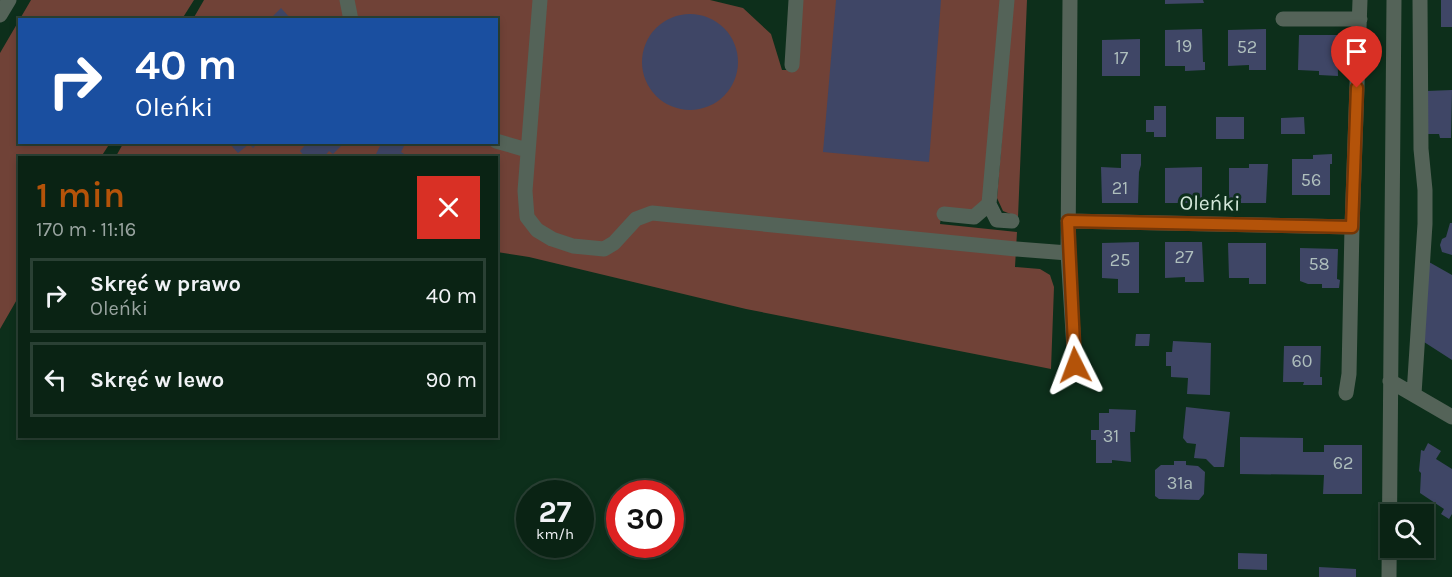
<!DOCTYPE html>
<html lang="pl">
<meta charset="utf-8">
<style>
:root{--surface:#0a2314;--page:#182f22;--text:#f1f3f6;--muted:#99a4a0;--line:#2a4034;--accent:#b45309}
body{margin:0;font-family:Karla,sans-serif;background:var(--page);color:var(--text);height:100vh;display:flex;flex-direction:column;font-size:22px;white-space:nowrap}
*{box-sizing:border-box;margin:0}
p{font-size:20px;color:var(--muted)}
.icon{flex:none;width:33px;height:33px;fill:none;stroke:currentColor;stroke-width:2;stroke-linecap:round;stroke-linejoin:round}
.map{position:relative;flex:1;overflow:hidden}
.sheet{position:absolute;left:18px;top:156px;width:480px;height:282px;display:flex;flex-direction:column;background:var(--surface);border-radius:0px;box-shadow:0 3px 9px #0003,0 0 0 2px var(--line)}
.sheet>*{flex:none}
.banner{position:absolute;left:18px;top:18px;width:480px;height:126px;border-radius:0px;box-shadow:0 3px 9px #0003,0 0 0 2px var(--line);background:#1a4fa0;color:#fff;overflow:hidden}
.tools{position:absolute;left:1380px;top:504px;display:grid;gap:12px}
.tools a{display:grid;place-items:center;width:54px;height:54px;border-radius:0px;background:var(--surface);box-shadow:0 3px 9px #0003,0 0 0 2px var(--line);font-size:30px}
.speed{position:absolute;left:516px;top:480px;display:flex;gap:12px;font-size:30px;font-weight:700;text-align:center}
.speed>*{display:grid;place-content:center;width:78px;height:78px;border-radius:50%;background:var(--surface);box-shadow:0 3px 9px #0003,0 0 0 2px var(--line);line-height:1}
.speed small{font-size:15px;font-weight:400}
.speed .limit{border:9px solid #d22;background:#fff;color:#111}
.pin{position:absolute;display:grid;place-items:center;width:51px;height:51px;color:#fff;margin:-62px -26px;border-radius:50% 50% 50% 0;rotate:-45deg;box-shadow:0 0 6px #0007}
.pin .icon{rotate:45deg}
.me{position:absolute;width:66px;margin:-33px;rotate:357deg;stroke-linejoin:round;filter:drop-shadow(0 0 4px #0008)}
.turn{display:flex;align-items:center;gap:21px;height:126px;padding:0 18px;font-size:27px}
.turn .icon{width:78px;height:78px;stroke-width:2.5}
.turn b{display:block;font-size:42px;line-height:51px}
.round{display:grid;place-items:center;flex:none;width:63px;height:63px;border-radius:0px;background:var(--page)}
.summary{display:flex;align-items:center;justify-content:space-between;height:102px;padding:0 18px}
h1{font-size:36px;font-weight:600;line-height:45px;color:var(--accent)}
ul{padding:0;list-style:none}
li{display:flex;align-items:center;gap:18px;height:75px;margin:0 12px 9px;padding:0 6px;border:3px solid var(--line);border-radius:0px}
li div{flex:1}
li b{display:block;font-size:22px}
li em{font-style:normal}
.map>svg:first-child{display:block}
.green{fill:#704237}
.building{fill:#3f4666}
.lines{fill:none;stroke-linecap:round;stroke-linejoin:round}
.minor{stroke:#546358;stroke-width:15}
.route-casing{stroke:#753606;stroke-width:15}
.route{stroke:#b45309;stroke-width:10}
.labels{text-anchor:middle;stroke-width:6;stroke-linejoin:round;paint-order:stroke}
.number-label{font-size:18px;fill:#afbfbd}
.street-label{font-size:21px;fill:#d4e7da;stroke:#0d2f1b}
</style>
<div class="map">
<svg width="1452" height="577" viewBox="0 0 1452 577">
<rect width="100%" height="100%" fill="#0d2f1b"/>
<path class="green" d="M31 0H194L182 19 20 20V142L110 143 101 157 20 158 19 296 0 329V53Z
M204 0H710L743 8 771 34 782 70H794L800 0H1002L985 198 973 210H942L940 224 1017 232 1015 267 1040 269 1050 275 1054 287 1051 369 746 309 529 257 497 252 496 158H115L124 142H496V20L193 19Z
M1013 0H1027L1018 217 1003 211 997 198Z"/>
<path class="building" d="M836 0H941L929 162 823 152Z
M1165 0H1203L1204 3 1165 4Z
M1441 0H1452V27H1441Z
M281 8 292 20H269Z
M642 62a48 48 0 1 1 96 0a48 48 0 1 1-96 0Z
M1202 29 1203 62H1205V70L1185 71V66H1165V30Z
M1266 29V70H1249V65L1228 66V30Z
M1299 35H1337L1338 76 1319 75V71L1298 70Z
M1140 39V76H1102V40Z
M1452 90 1451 138H1440L1439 134H1426V91Z
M1154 106H1166V137H1154V132H1146V120H1154Z
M1216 117H1244V139H1216Z
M1304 117 1305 134H1281V118Z
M228 142H259L253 148 249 144 238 153Z
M308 142H337L341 146 333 154 329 151 323 158H306L300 151Z
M382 142H406L401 152 406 155 405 158H374Z
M1121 154H1141V165L1139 172 1138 203H1102L1101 167 1121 168Z
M1332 154V164H1330V195H1292V159H1313V155Z
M1249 164H1268L1266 203H1229V168H1249Z
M1202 167V203H1165V168Z
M1450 223H1452V255L1442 252 1440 245 1442 239 1446 237Z
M1139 242V293H1118V279L1102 278V243Z
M1165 242H1202L1204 282H1185V277L1165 278Z
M1228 243H1266V284H1249V278H1229Z
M1300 248 1338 249 1337 279 1340 280 1339 288H1322V284H1308L1300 281Z
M1429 262 1452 275V360L1424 342Z
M1136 334H1150L1149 346H1135Z
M1173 341 1211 343 1210 395 1187 394 1188 378 1171 377V366H1166V352H1172Z
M1284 346H1321L1320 377H1322V385H1303L1304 382H1283Z
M1186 407 1230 412 1224 467H1214L1206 459 1194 458 1196 444 1187 443 1183 438Z
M1109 409 1136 410 1135 432H1130L1131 462 1112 460V463H1096V440H1091V430H1099V413H1109Z
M1240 437 1303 438V452H1324V445H1362V494H1323L1324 475 1240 474Z
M1428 443 1441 451 1436 459 1452 469V514L1449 519 1441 514 1444 509 1420 493 1421 473 1419 471 1421 450 1424 451Z
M1174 461H1186V465L1198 466 1205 472 1204 494 1199 500 1159 499 1155 496V470L1161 465H1174Z
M1238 553 1267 554V570L1238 569Z
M1319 567 1356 569V577H1319Z"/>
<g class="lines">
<path class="minor" d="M347 0 351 20
M540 0 525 191 527 217 537 230 552 239 573 246 604 249 614 243 636 219 652 213 1016 249 1068 253
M1070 0 1068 253 1075 365
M0 15 9 0
M1283 19H1360
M792 65 796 0
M496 141 527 150
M989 204 997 220 1012 221
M944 214 974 217 989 204 1007 0
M1068 221 1352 227
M1390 381 1452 417
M1346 393 1349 374 1352 227 1360 0
M1414 394 1425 224V190L1421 149 1420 0
M1389 577 1394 0"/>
</g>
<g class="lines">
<defs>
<path id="route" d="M1075 365 1068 221 1352 227 1357 88"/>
</defs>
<use href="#route" class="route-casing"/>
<use href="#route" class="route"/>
</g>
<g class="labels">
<g class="number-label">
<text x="1184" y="52">19</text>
<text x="1247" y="53">52</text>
<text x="1121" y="64">17</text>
<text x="1311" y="186">56</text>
<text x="1120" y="194">21</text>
<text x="1184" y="263">27</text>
<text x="1120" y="266">25</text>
<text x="1319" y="270">58</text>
<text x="1302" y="367">60</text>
<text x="1111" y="442">31</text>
<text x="1343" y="469">62</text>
<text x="1180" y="489">31a</text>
</g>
<g class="street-label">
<text transform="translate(1210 203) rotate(1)" y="7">Oleńki</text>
</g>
</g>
</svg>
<div class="tools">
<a><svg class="icon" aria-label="search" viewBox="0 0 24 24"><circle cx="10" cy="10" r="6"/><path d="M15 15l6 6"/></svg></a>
</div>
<div class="speed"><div>27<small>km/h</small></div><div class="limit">30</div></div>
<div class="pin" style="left:1357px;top:88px;background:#d93025"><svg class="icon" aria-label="arrive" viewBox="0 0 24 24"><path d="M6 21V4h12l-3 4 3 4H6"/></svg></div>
<svg class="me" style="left:1075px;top:365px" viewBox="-20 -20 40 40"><path d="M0-17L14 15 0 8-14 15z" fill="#b45309" stroke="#fff" stroke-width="4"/></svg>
<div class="banner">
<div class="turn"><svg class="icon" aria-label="right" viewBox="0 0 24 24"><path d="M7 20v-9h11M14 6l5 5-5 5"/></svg><div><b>40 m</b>Oleńki</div></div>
</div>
<section class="sheet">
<div class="summary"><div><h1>1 min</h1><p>170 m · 11:16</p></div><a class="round" style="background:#d93025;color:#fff"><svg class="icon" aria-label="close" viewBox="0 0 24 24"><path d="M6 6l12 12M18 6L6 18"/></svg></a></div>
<ul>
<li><svg class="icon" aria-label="right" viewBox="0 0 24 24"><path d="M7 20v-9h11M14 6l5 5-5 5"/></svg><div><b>Skręć w prawo</b><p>Oleńki</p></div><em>40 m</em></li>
<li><svg class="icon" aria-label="left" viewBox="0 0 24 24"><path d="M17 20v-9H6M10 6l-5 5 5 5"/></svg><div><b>Skręć w lewo</b></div><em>90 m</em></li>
</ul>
</section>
</div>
